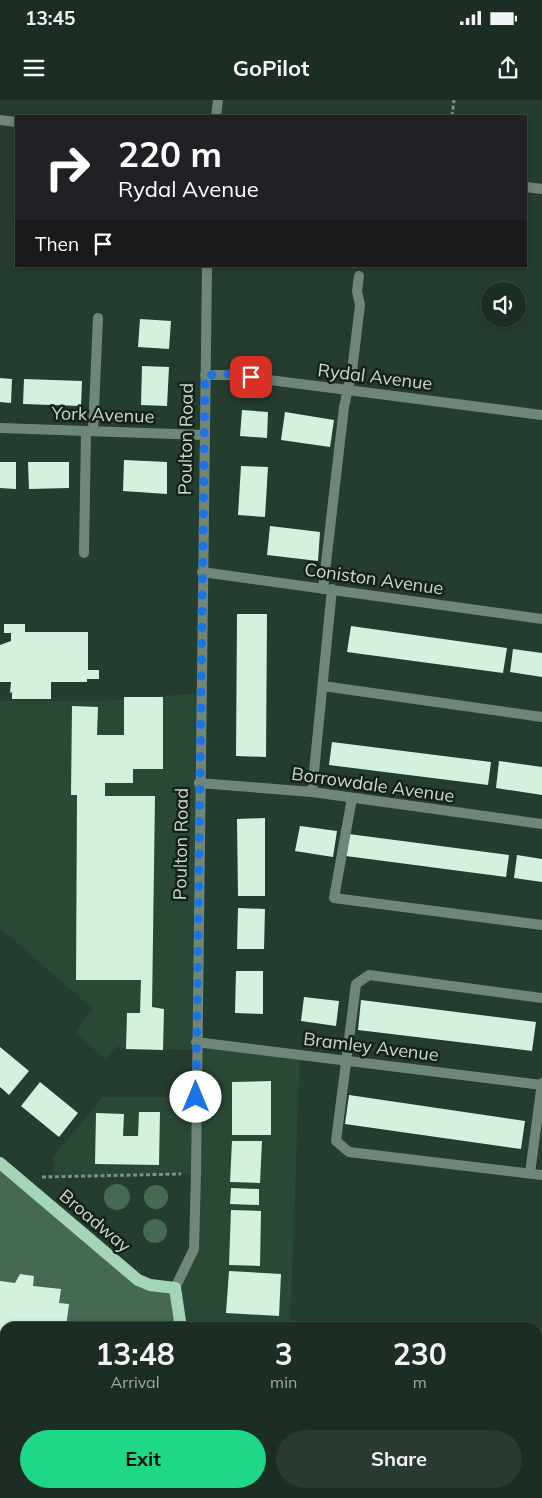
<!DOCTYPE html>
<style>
:root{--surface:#1c2e23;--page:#293a30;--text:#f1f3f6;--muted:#a0a8a6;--line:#3a4a41;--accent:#1ed888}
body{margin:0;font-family:Mulish,sans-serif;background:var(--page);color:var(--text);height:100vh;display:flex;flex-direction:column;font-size:19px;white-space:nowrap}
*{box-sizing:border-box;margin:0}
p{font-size:16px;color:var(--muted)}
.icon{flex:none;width:28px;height:28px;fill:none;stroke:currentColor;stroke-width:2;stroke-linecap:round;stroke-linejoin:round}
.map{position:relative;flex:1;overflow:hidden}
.drawer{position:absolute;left:0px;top:1222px;width:542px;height:176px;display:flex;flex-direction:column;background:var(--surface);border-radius:15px 15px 0 0;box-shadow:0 2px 8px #0003,0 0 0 1px var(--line)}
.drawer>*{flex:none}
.top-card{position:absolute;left:15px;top:15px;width:512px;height:152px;border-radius:0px;box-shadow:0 2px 8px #0003,0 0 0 1px var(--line);background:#202124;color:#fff;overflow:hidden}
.tools{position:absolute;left:481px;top:182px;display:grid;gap:10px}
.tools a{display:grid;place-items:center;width:45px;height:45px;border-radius:50%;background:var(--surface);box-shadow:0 2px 8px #0003,0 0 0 1px var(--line);font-size:25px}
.pin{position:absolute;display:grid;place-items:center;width:42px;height:42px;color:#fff;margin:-21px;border-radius:10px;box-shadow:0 2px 8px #0006}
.me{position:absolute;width:55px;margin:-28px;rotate:0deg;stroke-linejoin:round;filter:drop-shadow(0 0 4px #0008)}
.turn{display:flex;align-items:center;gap:18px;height:105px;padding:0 20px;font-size:22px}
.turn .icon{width:65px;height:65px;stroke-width:2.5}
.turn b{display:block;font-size:35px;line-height:42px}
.then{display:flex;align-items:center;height:48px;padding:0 20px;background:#0003;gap:10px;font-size:19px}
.eta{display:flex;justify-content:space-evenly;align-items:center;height:85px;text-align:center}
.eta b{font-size:30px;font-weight:700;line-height:35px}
.primary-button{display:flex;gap:10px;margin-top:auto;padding:10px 20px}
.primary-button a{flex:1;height:58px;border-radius:30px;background:var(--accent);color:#111;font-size:20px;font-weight:700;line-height:58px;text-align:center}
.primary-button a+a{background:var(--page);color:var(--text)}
.status{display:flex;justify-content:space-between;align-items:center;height:35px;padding:0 25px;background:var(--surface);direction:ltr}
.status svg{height:14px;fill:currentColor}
header{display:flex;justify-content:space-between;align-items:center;height:65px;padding:0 20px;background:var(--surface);font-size:22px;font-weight:700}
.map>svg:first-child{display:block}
.built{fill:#294936}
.green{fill:#466954}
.building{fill:#d3f1de}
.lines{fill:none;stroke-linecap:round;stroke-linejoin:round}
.path{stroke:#7e9085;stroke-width:3;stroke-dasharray:4 2.5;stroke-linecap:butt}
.service{stroke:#6f8678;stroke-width:10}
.minor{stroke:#6f8678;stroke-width:10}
.tertiary{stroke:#6f8678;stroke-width:10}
.primary{stroke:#a5d5b7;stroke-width:12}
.route{stroke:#1a73e8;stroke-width:9;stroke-dasharray:0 16.2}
.labels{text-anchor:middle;stroke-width:5;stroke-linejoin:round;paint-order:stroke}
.street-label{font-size:18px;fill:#cad8cf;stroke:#16211a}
</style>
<div class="status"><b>13:45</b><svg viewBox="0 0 49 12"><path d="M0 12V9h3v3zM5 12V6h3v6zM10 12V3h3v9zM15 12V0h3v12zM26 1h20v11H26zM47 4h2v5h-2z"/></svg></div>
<header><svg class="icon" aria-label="menu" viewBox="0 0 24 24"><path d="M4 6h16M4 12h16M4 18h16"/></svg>GoPilot<svg class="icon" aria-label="share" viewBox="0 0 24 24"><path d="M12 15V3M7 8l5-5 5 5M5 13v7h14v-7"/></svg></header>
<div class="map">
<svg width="542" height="1398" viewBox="0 0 542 1398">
<rect width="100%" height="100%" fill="#253d2f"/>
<path class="built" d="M201 593 196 942 300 954 290 1227H181L175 1188 194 1149 196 1074 54 1075 53 1057 103 997H196V950L126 949 117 946 105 959 75 932 93 909 0 828V601H101Z
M5 1351V1394H194V1398H0V1353Z"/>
<path class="green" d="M0 1063 138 1180 175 1188 181 1227 5 1228V1327L0 1329Z
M104 1097a13 13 0 1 1 26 0a13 13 0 1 1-26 0Z
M144 1097a12 12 0 1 1 24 0a12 12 0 1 1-24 0Z
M143 1131a12 12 0 1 1 24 0a12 12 0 1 1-24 0Z"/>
<path class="building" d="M140 219 171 221 169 249 138 247Z
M142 266 169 267 167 306 141 305Z
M0 278 12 279 11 303 0 302Z
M24 279 82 281 81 306 23 304Z
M242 310 268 312 267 338 240 336Z
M285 312 334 320 330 347 281 340Z
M124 360 167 362V394L123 391Z
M0 362H16V389L0 388Z
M28 362H69V388L29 389Z
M241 366 268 367 265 417 238 415Z
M270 426 320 432 318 461 267 455Z
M237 514H267L266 657 236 656Z
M4 524H25V532H88V570H99V579H87V582H51V599H12V592L10 593 11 582H0V545L11 541V533H4Z
M351 526 507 548 503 573 347 552Z
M513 549 542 553V577L510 572Z
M124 597H163V669H133V683H105V696H155L152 907 164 909 163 950 126 949 127 913H140L141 880H76L77 695H71L72 606 98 607 97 635H124Z
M332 642 491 662 488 685 329 665Z
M499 661 542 667V695L496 688Z
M265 718V796H238L237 719Z
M300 726 337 731 333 757 295 751Z
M349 734 509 755 506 777 346 756Z
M517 755 542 759V782L514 778Z
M238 808 265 809 264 849H237Z
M236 871H263V914L235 913Z
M304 897 339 901 336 926 301 921Z
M361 900 536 922 532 951 358 930Z
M0 947 29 971 9 995 0 987Z
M271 981V1035H232V982Z
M40 982 78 1013 59 1037 21 1006Z
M349 995 525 1021 521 1049 345 1024Z
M139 1012H160L159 1065 95 1064 96 1013 124 1014 123 1036H138Z
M232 1041H262L260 1083 230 1082Z
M231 1088 259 1089V1105L230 1104Z
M231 1110 261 1111 260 1166 229 1165Z
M229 1171 281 1174 279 1216 226 1213Z
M20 1174 34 1176 33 1186 61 1189 59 1203 69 1204 66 1227 5 1228V1236H0V1181L15 1183Z"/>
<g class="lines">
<path class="path" d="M452 16 454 0
M42 1077 181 1074"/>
<path class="service" d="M93 331 98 218
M84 453 86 331
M323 489 344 307 352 271 360 205 357 191 359 176
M323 586 542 617
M312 692 332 489
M352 698 334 798 542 825
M542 898 369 875 356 884 336 1041 349 1052 542 1075
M530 1073 542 983"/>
<path class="minor" d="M205 275H231L542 315
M0 328 204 335
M202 472 542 519
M199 683 312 692 542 724
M196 942 542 985
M175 1188 194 1149 196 1074 207 166
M538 1289 542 1290
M0 1329 5 1327
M389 1398 390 1394"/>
<path class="tertiary" d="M216 16 218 0
M0 20 16 22
M526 87 542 89"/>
<path class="primary" d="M0 1063 138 1180 150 1185 175 1188 181 1228
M194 1394V1398"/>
</g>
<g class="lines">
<path class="route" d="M196 997 205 275 231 274 251 277"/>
</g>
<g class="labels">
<g class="street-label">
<text transform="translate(375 277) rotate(7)" y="6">Rydal Avenue</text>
<text transform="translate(103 315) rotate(2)" y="6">York Avenue</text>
<text transform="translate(186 339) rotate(-89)" y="6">Poulton Road</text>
<text transform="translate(374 479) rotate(8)" y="6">Coniston Avenue</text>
<text transform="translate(373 685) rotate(8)" y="6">Borrowdale Avenue</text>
<text transform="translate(181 744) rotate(-89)" y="6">Poulton Road</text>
<text transform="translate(371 947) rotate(7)" y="6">Bramley Avenue</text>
<text transform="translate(95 1121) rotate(40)" y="6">Broadway</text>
</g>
</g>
</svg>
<div class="tools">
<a><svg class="icon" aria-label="sound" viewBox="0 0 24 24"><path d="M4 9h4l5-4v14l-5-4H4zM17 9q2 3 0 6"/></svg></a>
</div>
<div class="pin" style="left:251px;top:277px;background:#d93025"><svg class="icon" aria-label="arrive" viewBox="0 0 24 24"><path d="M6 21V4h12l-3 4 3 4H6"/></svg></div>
<svg class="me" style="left:196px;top:997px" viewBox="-20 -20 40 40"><circle r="19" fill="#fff"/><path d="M0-13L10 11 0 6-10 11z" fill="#1a73e8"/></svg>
<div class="top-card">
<div class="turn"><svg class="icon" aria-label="right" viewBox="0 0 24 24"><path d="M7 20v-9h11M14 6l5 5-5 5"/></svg><div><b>220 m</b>Rydal Avenue</div></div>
<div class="then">Then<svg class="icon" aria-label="arrive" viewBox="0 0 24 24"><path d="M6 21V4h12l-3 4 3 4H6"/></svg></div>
</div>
<section class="drawer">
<div class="eta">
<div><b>13:48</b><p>Arrival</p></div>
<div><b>3</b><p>min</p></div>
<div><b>230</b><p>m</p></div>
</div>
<div class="primary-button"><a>Exit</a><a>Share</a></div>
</section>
</div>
